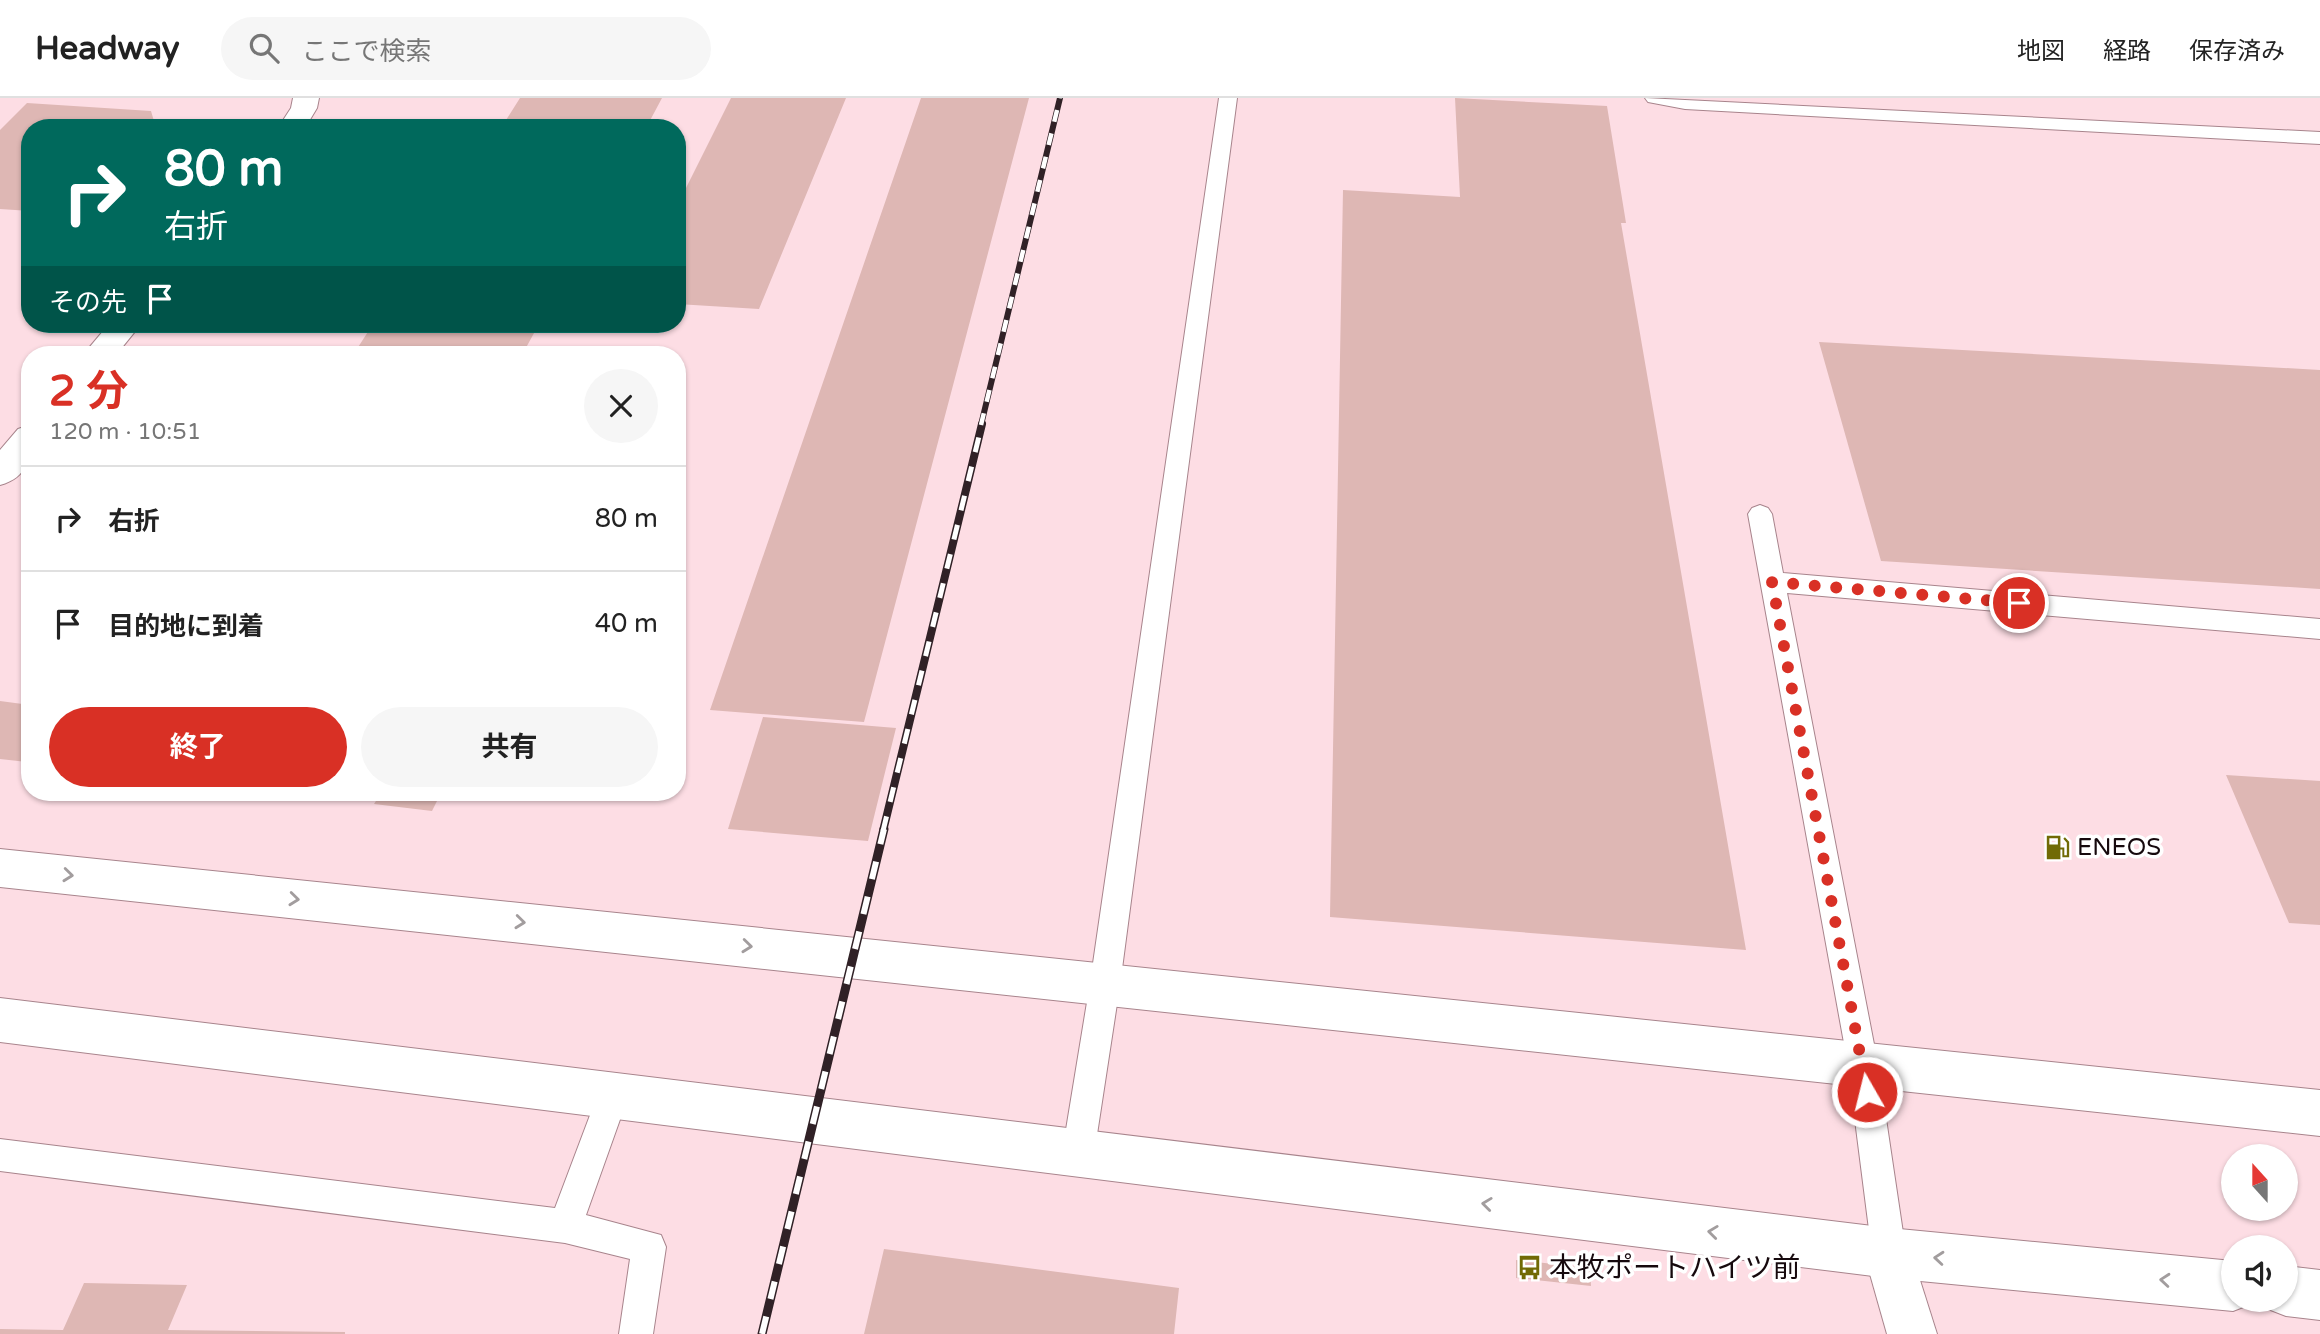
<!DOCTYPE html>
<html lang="ja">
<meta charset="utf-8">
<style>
:root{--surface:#fff;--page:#f6f6f6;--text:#222;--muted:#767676;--line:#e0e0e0;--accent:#d93025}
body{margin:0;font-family:"Varela Round","Noto Sans JP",sans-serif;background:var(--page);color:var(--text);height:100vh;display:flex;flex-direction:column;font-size:26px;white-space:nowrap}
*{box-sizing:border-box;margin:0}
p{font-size:23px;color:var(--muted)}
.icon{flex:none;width:38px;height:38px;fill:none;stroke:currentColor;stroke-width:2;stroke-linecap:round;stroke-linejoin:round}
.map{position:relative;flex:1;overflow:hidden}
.sheet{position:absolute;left:21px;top:248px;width:665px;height:455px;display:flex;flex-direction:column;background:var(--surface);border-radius:28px;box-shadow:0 2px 5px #0004}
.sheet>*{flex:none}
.guide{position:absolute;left:21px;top:21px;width:665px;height:214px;border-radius:28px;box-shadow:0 2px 5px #0004;background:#00695c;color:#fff;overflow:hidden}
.needle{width:46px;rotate:339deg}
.fabs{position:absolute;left:2221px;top:1046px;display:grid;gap:14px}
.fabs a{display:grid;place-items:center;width:77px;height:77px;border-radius:50%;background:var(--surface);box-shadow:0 2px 5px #0004;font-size:35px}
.pin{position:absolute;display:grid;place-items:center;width:60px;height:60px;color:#fff;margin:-30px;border:4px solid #fff;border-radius:50%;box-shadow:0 2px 7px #0007}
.me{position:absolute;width:77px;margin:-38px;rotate:352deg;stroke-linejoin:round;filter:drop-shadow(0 0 5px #0008)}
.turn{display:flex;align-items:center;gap:24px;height:147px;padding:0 28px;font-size:32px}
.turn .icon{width:91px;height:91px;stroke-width:2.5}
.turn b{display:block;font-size:49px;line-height:60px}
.then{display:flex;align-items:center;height:66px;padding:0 28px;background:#0003;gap:14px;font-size:26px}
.round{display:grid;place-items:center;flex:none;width:74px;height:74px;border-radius:37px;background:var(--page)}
.summary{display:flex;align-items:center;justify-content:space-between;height:119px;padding:0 28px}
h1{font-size:42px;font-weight:700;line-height:52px;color:var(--accent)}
.primary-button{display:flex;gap:14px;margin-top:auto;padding:14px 28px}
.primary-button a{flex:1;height:80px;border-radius:42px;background:var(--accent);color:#fff;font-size:28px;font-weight:700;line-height:80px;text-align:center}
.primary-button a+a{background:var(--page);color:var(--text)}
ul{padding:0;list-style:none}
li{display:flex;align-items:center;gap:21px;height:105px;padding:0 28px;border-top:2px solid var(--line)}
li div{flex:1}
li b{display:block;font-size:26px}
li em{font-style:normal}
header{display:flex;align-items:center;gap:42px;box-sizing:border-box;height:98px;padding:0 35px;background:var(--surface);border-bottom:2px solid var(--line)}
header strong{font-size:33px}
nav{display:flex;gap:38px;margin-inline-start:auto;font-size:24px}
.search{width:490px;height:63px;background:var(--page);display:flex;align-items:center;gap:18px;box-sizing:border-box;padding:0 24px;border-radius:38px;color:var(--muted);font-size:26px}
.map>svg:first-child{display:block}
.building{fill:#deb7b4}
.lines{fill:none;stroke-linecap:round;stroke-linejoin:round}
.lane-casing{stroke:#a8848c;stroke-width:2}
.street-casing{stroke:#a8848c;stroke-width:2}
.secondary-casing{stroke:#a8848c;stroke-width:2}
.lane{fill:#fff;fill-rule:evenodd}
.street{fill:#fff;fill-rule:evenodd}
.secondary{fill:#fff;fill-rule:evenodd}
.rail-far2-casing{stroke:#302126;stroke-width:6}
.rail-far1-casing{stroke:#302126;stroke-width:8}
.rail-casing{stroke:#302126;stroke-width:9}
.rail-far2{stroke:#fff;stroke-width:4.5;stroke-dasharray:12;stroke-linecap:butt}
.rail-far1{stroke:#fff;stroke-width:5;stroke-dasharray:15;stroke-linecap:butt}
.rail{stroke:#fff;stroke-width:6;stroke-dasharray:18;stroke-linecap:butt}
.oneway{stroke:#a29d9e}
.route{stroke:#d93025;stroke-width:12;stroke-dasharray:0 21.6}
.labels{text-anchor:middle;stroke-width:7;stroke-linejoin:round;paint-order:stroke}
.poi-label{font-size:24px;fill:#16090d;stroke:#fff;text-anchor:start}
.near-poi-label{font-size:28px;fill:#16090d;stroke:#fff;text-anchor:start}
</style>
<header>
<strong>Headway</strong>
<div class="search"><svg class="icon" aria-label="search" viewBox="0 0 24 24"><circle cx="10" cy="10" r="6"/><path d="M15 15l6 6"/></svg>ここで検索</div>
<nav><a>地図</a><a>経路</a><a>保存済み</a></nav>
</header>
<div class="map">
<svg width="2320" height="1236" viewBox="0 0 2320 1236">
<rect width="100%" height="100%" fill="#fddde4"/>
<path class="building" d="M520 0H662L646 30H501Z
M731 0H846L759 211 677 206V108Z
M921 0H1029L864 624 710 612Z
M1455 0 1607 8 1626 125H1621L1746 852 1330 819 1343 92 1460 99Z
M27 5 151 13 156 30H30V113L0 111V32Z
M373 226H539L522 257H353Z
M1819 244 2320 272V491L1881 463Z
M0 603 30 607V660L27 664 0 661Z
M763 619 896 630 868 743 728 731Z
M2226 677 2320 683V827L2289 825Z
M298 695H352L348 701Z
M381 695H441L432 713 374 706Z
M884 1151 1179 1190 1174 1236H864Z
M1516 1162 1590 1170 1591 1188 1516 1180Z
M84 1185 187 1187 168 1232 345 1234V1236H0V1231L63 1232Z"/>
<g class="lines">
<defs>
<path id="lane" d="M1219 0H1237L1120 886 1094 1056 1089 1067 1078 1072 1067 1067 1062 1056 1090 886Z
M1645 0 2320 34V46L1685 11 1648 4Z
M1760 407 1768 410 1772 416 1783 475 2320 521V541L1787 495 1878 967 1906 1155 1901 1167 1889 1172 1877 1167 1872 1155 1848 967 1748 416 1752 410Z
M612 983 623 988 628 999 586 1117 661 1137 666 1149 653 1236H619L630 1161 565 1145 0 1073V1041L555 1110 601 988Z"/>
<path id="street" d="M1889 1130 1906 1138 1937 1236H1887L1864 1155 1872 1138Z"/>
<path id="secondary" d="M293 0H319L317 10 305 30H278L291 10Z
M109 226H141L116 257H83Z
M30 327C30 355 32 378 0 387V352L18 331Z
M0 751 2320 992V1038L0 789Z
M0 900 1889 1130 2233 1163V1202H2252L2251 1206 2233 1213 1889 1180 0 944Z
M2286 1168 2320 1172V1222L2286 1218 2268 1211 2265 1202H2286Z"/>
</defs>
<use href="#lane" class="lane-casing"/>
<use href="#street" class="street-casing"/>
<use href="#secondary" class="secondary-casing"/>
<use href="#lane" class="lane"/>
<use href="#street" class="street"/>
<use href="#secondary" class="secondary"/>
<defs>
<path id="rail-far2" d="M981 327 1060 0"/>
<path id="rail-far1" d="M883 733 982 326"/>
<path id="rail" d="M762 1236 884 731"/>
</defs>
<use href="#rail-far2" class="rail-far2-casing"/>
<use href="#rail-far1" class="rail-far1-casing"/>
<use href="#rail" class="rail-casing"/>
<use href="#rail-far2" class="rail-far2"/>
<use href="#rail-far1" class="rail-far1"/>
<use href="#rail" class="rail"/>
</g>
<defs><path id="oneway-chevron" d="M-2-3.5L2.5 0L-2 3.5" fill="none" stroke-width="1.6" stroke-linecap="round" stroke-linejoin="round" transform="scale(1.75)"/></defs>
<g class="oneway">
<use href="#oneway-chevron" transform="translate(68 777) rotate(6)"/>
<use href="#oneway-chevron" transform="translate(294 801) rotate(6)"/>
<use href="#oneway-chevron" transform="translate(520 824) rotate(6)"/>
<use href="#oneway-chevron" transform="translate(747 848) rotate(6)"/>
<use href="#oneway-chevron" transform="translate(1487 1106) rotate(-173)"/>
<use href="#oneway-chevron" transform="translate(1713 1134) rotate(-173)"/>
<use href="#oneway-chevron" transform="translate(1939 1160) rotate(-175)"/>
<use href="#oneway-chevron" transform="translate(2165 1182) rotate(-175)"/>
</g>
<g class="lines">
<path class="route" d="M1867 994 1772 484 2019 505"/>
</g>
<defs>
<symbol id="fuel-bare" viewBox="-9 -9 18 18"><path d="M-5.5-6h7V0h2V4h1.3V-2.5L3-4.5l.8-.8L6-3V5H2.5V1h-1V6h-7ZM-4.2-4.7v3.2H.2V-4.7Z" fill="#716a05" stroke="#fff" stroke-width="2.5" paint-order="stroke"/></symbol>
<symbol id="bus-bare" viewBox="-9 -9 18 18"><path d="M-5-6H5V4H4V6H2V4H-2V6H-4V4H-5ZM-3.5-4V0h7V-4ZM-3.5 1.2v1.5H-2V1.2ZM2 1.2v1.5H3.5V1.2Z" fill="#716a05" stroke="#fff" stroke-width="2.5" paint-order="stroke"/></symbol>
</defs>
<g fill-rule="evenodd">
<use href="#fuel-bare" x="2040" y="732" width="35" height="35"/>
<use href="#bus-bare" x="1512" y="1152" width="35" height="35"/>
</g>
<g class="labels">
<g class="poi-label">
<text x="2077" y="757">ENEOS</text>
</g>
<g class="near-poi-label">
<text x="1549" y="1179">本牧ポートハイツ前</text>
</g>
</g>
</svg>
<div class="fabs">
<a><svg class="needle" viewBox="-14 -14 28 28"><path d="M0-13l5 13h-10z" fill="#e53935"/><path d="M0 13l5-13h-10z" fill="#767676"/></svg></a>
<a><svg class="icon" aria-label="sound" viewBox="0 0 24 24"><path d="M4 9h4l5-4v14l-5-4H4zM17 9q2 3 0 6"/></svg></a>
</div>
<div class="pin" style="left:2019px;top:505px;background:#d93025"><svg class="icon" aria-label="arrive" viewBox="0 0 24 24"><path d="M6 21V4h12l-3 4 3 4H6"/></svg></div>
<svg class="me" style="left:1867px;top:994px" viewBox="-20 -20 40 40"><circle r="17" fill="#d93025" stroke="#fff" stroke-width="3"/><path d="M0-11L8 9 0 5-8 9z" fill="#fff"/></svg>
<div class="guide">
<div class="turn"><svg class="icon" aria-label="right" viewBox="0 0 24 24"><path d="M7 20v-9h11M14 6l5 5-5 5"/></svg><div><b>80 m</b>右折</div></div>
<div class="then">その先<svg class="icon" aria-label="arrive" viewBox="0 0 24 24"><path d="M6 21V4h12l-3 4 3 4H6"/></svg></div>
</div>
<section class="sheet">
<div class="summary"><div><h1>2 分</h1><p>120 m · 10:51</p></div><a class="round"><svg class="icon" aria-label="close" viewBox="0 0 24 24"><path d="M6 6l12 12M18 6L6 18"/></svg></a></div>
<ul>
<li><svg class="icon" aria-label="right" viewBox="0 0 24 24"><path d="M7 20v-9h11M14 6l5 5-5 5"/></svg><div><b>右折</b></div><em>80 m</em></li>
<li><svg class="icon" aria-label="arrive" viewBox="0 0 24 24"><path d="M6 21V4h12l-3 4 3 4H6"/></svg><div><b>目的地に到着</b></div><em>40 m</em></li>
</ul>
<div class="primary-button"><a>終了</a><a>共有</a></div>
</section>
</div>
